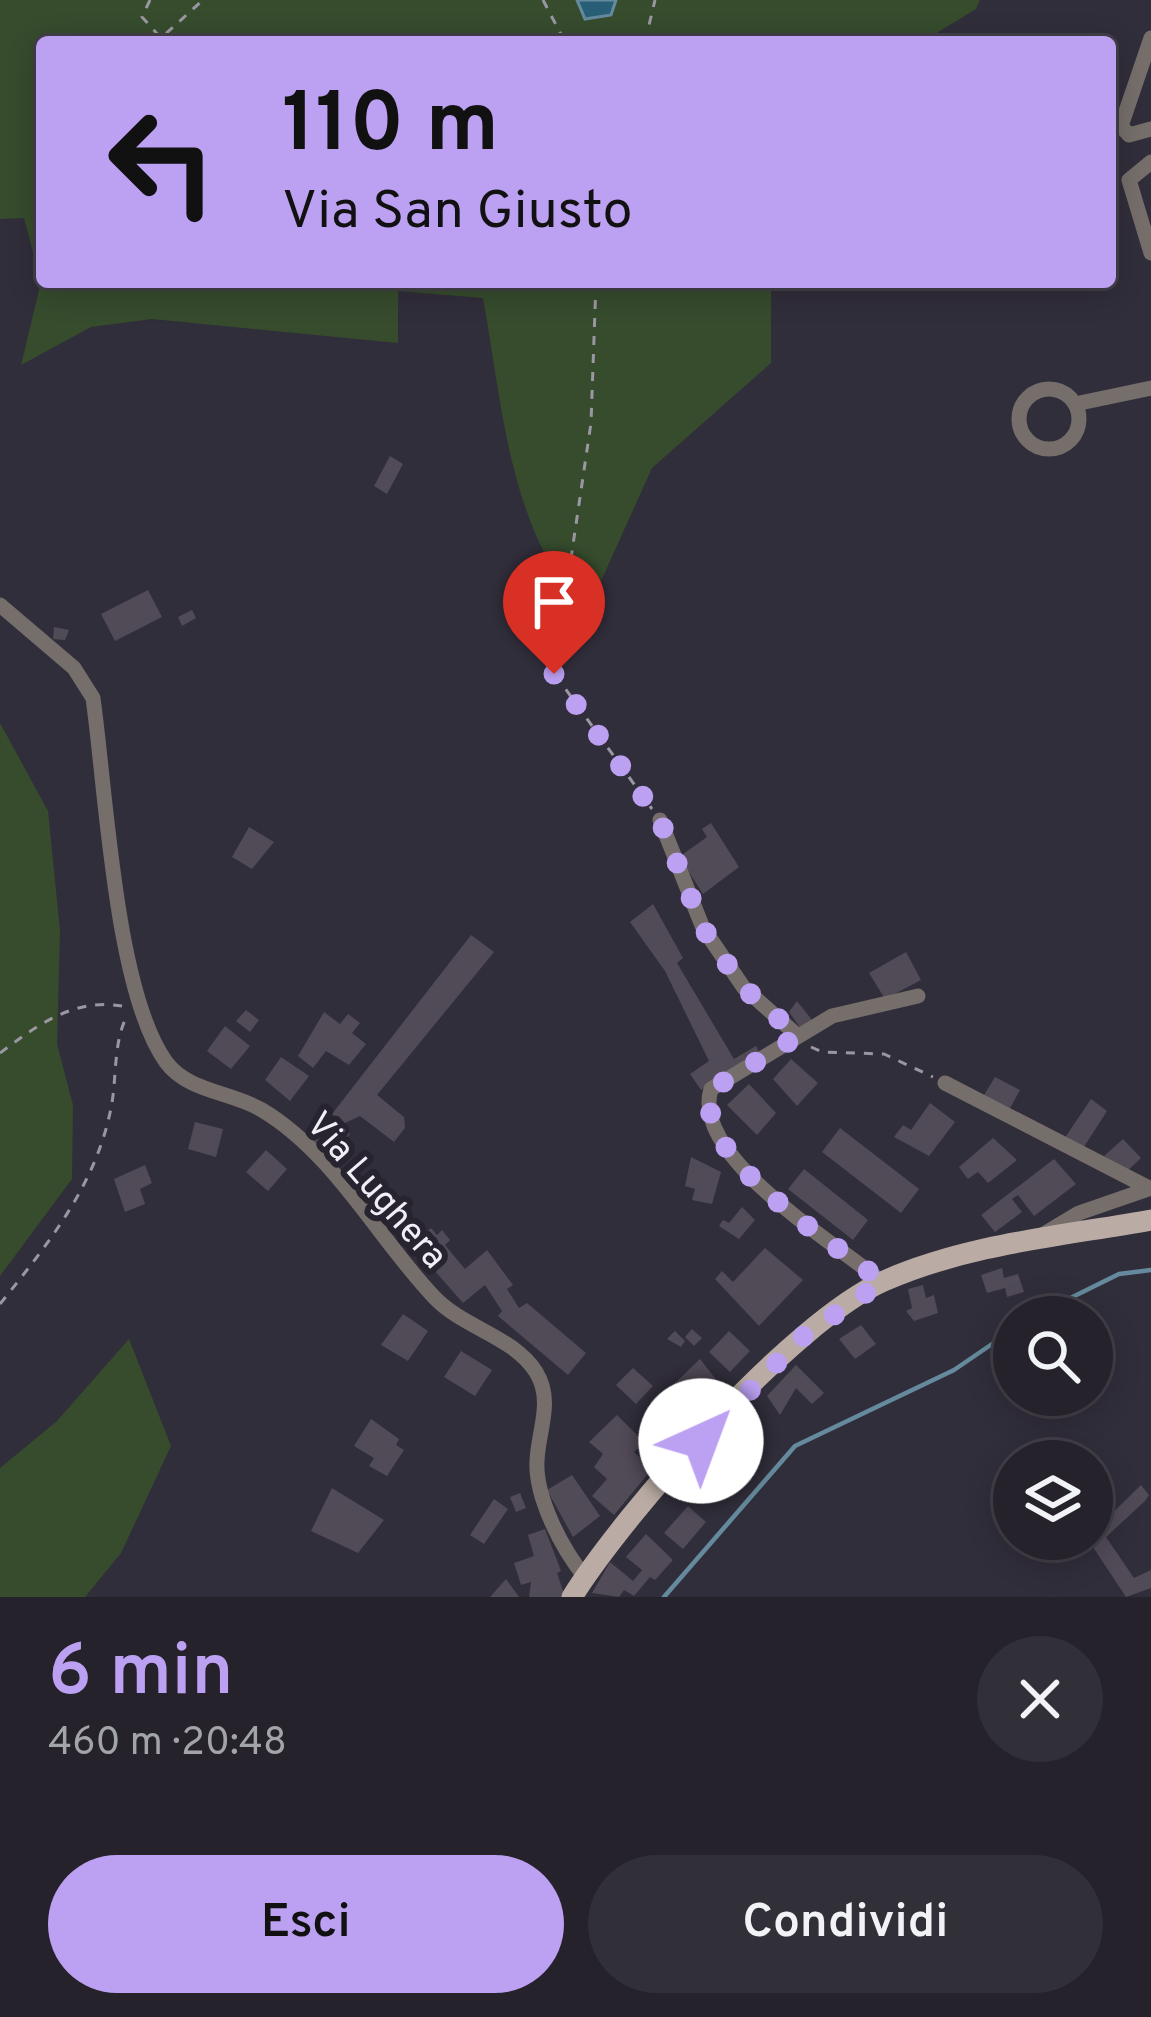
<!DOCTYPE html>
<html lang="it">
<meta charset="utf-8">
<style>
:root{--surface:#25222c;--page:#312f38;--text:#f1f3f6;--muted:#a3a4a9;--line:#423f48;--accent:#bca0f2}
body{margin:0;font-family:Overpass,sans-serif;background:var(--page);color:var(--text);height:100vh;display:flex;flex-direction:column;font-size:45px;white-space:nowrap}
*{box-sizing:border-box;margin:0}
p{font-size:39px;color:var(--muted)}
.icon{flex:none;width:66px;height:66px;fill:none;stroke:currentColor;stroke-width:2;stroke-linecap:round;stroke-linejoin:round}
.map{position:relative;height:1597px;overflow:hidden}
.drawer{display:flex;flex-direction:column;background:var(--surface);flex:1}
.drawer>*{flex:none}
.hud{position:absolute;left:36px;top:36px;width:1080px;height:252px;border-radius:12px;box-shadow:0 6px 30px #0003,0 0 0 3px var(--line);background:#bca0f2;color:#111;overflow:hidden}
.fabs{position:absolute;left:993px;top:1296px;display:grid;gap:24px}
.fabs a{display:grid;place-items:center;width:120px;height:120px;border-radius:50%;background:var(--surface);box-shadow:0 6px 30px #0003,0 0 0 3px var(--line);font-size:60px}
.pin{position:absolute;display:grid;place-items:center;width:102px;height:102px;color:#fff;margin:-123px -51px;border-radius:50% 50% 50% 0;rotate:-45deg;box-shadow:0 0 12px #0007}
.pin .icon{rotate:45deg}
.me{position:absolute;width:132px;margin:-66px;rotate:43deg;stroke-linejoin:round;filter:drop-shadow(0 0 9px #0008)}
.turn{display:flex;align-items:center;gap:42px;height:252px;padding:0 48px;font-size:54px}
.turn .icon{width:156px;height:156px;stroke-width:2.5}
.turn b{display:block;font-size:84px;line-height:102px}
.round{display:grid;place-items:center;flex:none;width:126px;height:126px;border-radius:63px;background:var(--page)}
.summary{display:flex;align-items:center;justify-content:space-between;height:204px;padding:0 48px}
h1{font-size:72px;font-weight:600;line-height:90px;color:var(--accent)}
.cta{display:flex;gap:24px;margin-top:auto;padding:24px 48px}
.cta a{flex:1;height:138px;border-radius:72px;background:var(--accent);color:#111;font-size:48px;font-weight:600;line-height:138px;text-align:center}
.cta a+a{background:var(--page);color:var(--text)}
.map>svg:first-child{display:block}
.green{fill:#364c2d}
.water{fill:#295f76;stroke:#658a9d;stroke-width:3}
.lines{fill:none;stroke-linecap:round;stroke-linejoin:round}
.stream{stroke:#658a9d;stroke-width:4.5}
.building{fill:#514a57}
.path{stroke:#9a97a2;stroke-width:3;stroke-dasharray:9 9;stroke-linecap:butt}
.minor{stroke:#756e6b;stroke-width:15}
.major{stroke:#baaca4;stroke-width:21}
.route{stroke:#bca0f2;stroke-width:21;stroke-dasharray:0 37.8}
.labels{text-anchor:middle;stroke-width:12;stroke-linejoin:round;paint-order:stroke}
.street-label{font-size:36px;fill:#f0eef7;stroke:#272430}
</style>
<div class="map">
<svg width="1151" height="1597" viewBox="0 0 1151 1597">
<rect width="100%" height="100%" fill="#312e3b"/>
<path class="green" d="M0 0H980L976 9 922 42H42V282H771V363L652 468 587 612C509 535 502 401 483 298L398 291V343L152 319 91 327 21 365 41 282 24 218 0 219Z
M0 723 48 811 60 931 57 1044 73 1105 72 1179 0 1276Z
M129 1339 171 1446 121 1553 85 1597H0V1468L57 1421Z"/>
<path class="water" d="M577 0H616L611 15 585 19Z"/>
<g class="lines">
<path class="stream" d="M1032 1317 1119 1274 1151 1270
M664 1597 795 1446 954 1370 1014 1329"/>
</g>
<path class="building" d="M390 456 403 464 387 494 374 486Z
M148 590 162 617 115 641 101 614Z
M192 610 196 618 182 626 178 617Z
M54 627 69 630 65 640 53 639Z
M711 823 739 867 703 894 679 857 707 837 702 829Z
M249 827 274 842 252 869 232 857Z
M653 904 683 958 677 963 734 1059 756 1046 760 1054 701 1090 690 1074 709 1061 665 971 630 922Z
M471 935 494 952 377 1095 404 1117 405 1128 394 1142 360 1116 345 1123 332 1114Z
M906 952 921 980 885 999 869 973Z
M797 1001 812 1020 801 1029 789 1012Z
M246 1010 259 1020 250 1032 236 1021Z
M324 1012 340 1024 348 1014 360 1023 352 1033 366 1044 349 1065 326 1051 313 1068 298 1056Z
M225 1026 250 1046 231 1069 207 1051Z
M281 1057 309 1076 290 1101 265 1080Z
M791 1059 818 1083 797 1106 773 1079Z
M995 1077 1020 1090 1007 1114 981 1100Z
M749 1084 776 1113 757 1135 727 1105Z
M1091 1099 1107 1111 1082 1150 1064 1139Z
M930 1103 955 1122 929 1156 894 1137 903 1125 911 1130Z
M329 1117 350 1134 346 1138 351 1142 339 1160 313 1141Z
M195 1122 223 1129 216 1157 188 1149Z
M840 1128 919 1189 901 1213 822 1152Z
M993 1138 1017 1160 988 1183 978 1172 968 1179 959 1167Z
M1123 1139 1141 1158 1124 1174 1104 1156Z
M266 1150 287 1169 268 1191 246 1172Z
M691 1157 721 1172 712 1204 692 1200 695 1189 685 1186Z
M1054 1159 1076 1184 1034 1216 1018 1195 1012 1199 1022 1212 995 1232 981 1215Z
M145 1165 152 1183 140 1189 145 1204 125 1212 114 1179Z
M804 1169 868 1220 853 1240 788 1189Z
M742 1207 755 1220 739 1239 719 1226 723 1220 729 1223Z
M431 1228 437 1235 442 1230 450 1240 445 1245 465 1269 487 1250 513 1285 507 1289 519 1308 527 1303 586 1353 568 1375 498 1316 502 1311 485 1285 463 1303 412 1245Z
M765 1248 803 1280 759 1326 715 1279 722 1271 733 1282Z
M1002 1268 1004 1278 1018 1274 1024 1292 1007 1297 1005 1288 987 1293 981 1275Z
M923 1285 926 1298 934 1295 938 1313 914 1321 906 1311 912 1308 908 1289Z
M403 1314 428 1331 408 1361 381 1345Z
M861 1325 876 1344 855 1359 839 1339Z
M692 1329 702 1338 694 1346 685 1337Z
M675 1331 685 1341 681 1347 667 1339Z
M729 1331 750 1351 730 1372 709 1352Z
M461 1351 492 1370 475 1396 444 1377Z
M700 1359 718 1382 696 1406 673 1385Z
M796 1365 824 1393 812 1404 796 1388 780 1415 767 1396Z
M633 1368 653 1386 636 1404 616 1385Z
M670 1397 692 1419 673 1440 649 1419Z
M617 1415 644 1442 634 1452 652 1469 614 1515 592 1496 607 1479 594 1467 603 1454 589 1442Z
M371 1419 399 1439 396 1445 404 1450 387 1476 369 1466 374 1458 354 1446Z
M656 1443 667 1452 655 1467 643 1457Z
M572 1475 600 1516 573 1537 547 1490Z
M1141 1485 1149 1495 1145 1501 1106 1537 1134 1578 1151 1570V1588L1126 1597 1093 1547 1097 1544 1092 1533Z
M332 1488 384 1520 358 1553 311 1531Z
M520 1493 526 1508 516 1512 510 1497Z
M494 1499 508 1509 484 1544 470 1535Z
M688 1506 706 1522 683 1549 664 1533Z
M545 1529 561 1571 557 1573 565 1597H529L531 1582 521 1585 514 1563 534 1556 528 1535Z
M646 1534 673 1560 655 1580 650 1577 634 1596 624 1590 619 1597 592 1593 610 1562 633 1581 642 1570 626 1557Z
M506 1579 519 1597H490Z"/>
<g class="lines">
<path class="path" d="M150 0 142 17 161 38 203 0
M543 0 565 42
M645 42 655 0
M596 282 591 423 554 673 652 809
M811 1047 822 1052 884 1054 933 1077
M0 1053C38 1025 73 998 122 1006
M0 1304C48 1244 96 1185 111 1108 117 1079 113 1042 127 1016"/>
<path class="minor" d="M1151 38 1121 126 1129 135 1151 129
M1151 162 1129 180 1151 253
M1019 419a30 30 0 1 1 60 0a30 30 0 1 1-60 0Z
M1075 404 1151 388
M0 605 74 668 93 698C106 790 115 991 166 1062 188 1092 232 1092 262 1110 334 1153 378 1238 434 1297 463 1328 513 1336 536 1372 554 1401 538 1431 537 1461 535 1497 562 1549 585 1577
M660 820 703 928 744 988 798 1036
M945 1083 1149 1188
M1044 1234 1079 1213 1151 1188
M882 1282C836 1243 690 1157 711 1089L832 1016 918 996"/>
<path class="major" d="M572 1597C626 1511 793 1321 884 1281 968 1244 1062 1236 1151 1220"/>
</g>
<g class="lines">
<path class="route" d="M554 674 660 820 703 928 723 958 744 988 798 1036 712 1089C690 1157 836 1243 882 1282L801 1338 701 1441"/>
</g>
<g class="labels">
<g class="street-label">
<text transform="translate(378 1189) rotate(49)" y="13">Via Lughera</text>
</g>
</g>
</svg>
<div class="fabs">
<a><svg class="icon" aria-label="search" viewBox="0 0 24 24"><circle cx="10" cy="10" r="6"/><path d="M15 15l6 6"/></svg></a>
<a><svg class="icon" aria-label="layers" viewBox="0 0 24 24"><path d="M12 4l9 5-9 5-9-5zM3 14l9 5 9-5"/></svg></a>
</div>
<div class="pin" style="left:554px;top:674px;background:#d93025"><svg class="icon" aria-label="arrive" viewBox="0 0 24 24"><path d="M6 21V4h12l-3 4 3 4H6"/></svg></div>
<svg class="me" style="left:701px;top:1441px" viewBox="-20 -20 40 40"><circle r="19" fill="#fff"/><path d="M0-13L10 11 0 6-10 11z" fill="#bca0f2"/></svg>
<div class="hud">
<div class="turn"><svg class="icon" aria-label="left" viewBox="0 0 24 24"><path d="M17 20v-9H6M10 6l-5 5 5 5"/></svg><div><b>110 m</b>Via San Giusto</div></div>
</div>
</div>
<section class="drawer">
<div class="summary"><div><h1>6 min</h1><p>460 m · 20:48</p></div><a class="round"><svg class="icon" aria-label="close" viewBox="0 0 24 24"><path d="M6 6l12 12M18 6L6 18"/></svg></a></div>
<div class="cta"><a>Esci</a><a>Condividi</a></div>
</section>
